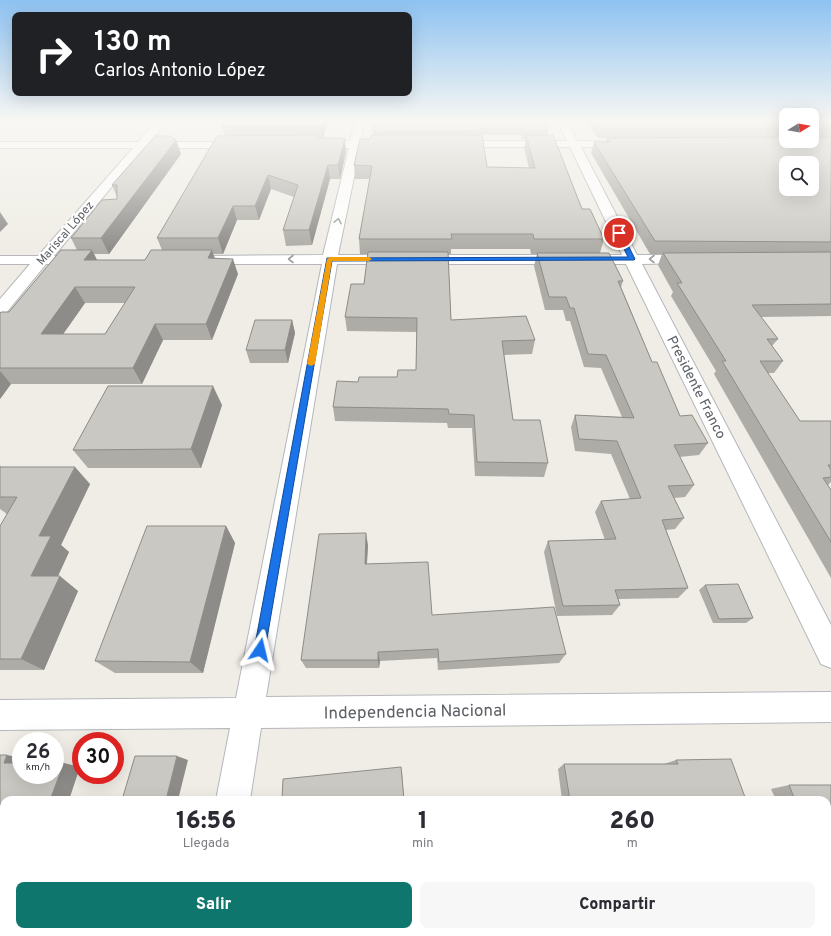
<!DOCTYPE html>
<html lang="es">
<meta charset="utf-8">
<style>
:root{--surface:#fff;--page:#f7f7f7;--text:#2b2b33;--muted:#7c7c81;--accent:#0f766e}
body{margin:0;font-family:Overpass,sans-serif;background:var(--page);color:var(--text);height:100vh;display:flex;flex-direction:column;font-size:15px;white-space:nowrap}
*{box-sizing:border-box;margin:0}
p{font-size:13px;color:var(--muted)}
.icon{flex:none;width:22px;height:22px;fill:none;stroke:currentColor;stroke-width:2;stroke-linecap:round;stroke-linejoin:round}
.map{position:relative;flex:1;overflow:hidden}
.sheet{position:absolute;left:0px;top:796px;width:831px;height:140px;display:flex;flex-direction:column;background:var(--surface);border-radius:12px 12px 0 0;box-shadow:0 4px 16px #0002}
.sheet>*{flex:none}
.banner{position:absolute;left:12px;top:12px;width:400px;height:84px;border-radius:8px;box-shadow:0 4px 16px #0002;background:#202124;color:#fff;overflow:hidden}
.needle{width:26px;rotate:79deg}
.fabs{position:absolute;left:779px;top:108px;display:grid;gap:8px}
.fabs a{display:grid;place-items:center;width:40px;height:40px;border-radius:8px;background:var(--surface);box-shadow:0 4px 16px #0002;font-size:20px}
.speed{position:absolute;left:12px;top:732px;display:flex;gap:8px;font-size:20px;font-weight:700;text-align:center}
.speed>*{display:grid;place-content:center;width:52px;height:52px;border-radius:50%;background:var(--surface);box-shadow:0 4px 16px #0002;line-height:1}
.speed small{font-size:10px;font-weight:400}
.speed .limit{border:6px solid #d22;background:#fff;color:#111}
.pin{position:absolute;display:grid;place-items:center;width:34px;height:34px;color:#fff;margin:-17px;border:2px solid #fff;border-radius:50%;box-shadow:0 1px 4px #0007}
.me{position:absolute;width:44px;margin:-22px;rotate:10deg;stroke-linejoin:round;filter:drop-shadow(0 0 3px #0008)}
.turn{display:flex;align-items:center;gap:14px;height:84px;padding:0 16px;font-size:18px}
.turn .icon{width:52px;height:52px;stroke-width:2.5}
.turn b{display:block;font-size:28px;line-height:34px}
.eta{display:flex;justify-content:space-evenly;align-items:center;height:68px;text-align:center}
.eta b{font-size:24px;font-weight:800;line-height:28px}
.primary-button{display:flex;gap:8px;margin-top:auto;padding:8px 16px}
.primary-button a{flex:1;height:46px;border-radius:8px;background:var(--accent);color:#fff;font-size:16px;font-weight:800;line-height:46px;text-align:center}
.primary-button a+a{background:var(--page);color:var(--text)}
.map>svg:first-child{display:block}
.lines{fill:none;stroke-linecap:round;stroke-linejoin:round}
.minor-casing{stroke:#b5b7bc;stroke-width:2}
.minor{fill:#fff;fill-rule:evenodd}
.wall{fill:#aeaca7;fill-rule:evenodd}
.shaded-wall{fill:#8d8c88}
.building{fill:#cac8c2;stroke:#8d8c88;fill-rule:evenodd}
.oneway{stroke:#9ea0a3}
.route{fill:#1a73e8;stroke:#114b97}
.slow{fill:#f59e0b}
.labels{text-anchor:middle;stroke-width:4;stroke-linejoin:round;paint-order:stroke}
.far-street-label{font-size:12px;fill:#5d6065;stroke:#fff}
.street-label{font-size:14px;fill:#5d6065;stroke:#fff}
.near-street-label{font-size:17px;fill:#5d6065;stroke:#fff}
</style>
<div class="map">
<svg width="831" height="936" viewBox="0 0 831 936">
<rect width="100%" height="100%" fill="#efede5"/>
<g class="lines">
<defs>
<path id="minor" d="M157 121H167L150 142H242L247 145 242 148H144L54 256 87 257 89 260 87 263 46 264 6 313 0 314V299L30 264H0V256H38L133 148H0V142H138Z
M355 121H365L361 141H388L393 144 388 147 360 148 338 255H622L570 147H454L449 144 454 141H567L557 121H567L577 141 628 142 629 144 624 147H581L637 255H690L695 256 697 259 695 262 690 263 642 264 831 625V668L821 664 626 264H337L266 697 831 692V722L261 728 250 800H216L230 728 0 730V700L236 698 322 264H204L199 263 197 260 199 257 204 256 323 255 349 148H316L311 145 316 142 350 141Z
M190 932H228L227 936H189Z"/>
</defs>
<use href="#minor" class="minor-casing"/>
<use href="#minor" class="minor"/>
</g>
<path class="wall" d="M328 121 323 138 346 152 340 179H330L312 245 286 246 283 230 294 197 271 189 259 220H237L223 254H213L215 258 238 274 212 340H163L142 384H11L0 399V313L9 312 77 250 71 238 117 199V197L112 185 176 140 181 154 109 254H94L97 260H145L162 250 157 238 225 136 222 127ZM85 303H125L105 334H63Z
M544 121 548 131 547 135 582 209 604 239 600 253 623 281 621 287 652 362 680 416 708 443 699 455 679 457 694 485 685 497 674 498 684 518 675 529 666 530 688 588 678 598 618 599 620 605 612 615 557 616 544 552 548 541 605 540 595 512 601 501 630 499 611 454 575 451 571 427 575 415 622 417 601 368 584 367 570 321H566L563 310H545L534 266 537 254H531L530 249H451V254H448L451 320 535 340 532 354 504 355 513 420 548 463 544 477 475 476 472 428H448L447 423 335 421 333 407 358 382 397 377 416 370 417 332 347 331 345 317 364 284 368 254H360L359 239 370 179H355L354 165 370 139 373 135V132ZM480 135H521L522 139H526L524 148 529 168 487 167Z
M586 121H786V141H812V121H831V316L761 317 778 339 772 346 783 361 774 373H768L800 421H831V482L828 485 831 490V578L714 374 716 371 671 296 673 292 658 265 662 254H650L591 153 594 142H606L607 138H598Z
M292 320 295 333 288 363H250L246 350Z
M222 405 201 468H88L73 450Z
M0 465 1 467 90 484 61 545 69 552 58 576 78 591 44 670H0V526L7 514 0 509Z
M226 526 235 543 203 673H115L95 661Z
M368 545 367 564 432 615 566 654 559 663 438 670 437 658 380 661 379 668H306L301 660Z
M705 585 753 618 746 623H713L699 590Z
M676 760 746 800H562L558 769 564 764H664Z
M789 785H831V936H826L824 932H827V800H776L771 789Z
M527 932H579L580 936H527Z
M704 932H745L746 936H706Z"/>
<path class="shaded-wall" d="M323 121H328L322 140 321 127Z
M345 138 346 152 340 179 338 165Z
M176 140 181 154 109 254 101 238Z
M328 165 330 179 312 245 309 230Z
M268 175 271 189 259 220 255 206Z
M233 206 237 220 223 254 218 238Z
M0 212 8 224 0 232Z
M92 250 100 266 84 260Z
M212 250 217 266 208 258Z
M233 259 238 274 212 340 206 324Z
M75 287 85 303 52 350 41 334Z
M292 320 295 333 288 363 285 350Z
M155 324 163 340 142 384 133 368Z
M0 371 11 384 0 399Z
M213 386 222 405 201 468 191 449Z
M75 467 90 484 61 545 69 552 51 591 31 576 39 536Z
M226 526 235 543 203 673 190 662Z
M366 533 368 545 366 575 365 564Z
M60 576 78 591 44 670 21 659Z
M378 652 380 661 379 668 378 660Z
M7 755 21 758V767L4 763Z
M177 756 188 760 178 800H166Z
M64 763 80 767 69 800H50Z
M401 767 402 772 404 800Z"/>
<path class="building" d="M226 121H323L321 127H222Z
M375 121H544L548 131H523L522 128H480V131L373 132Z
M595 121H786V128H600Z
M812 121H831V128H812Z
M318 135 317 138H345L338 165H328L309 230H283L298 185 268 175 255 206H233L218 238H157L217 136Z
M371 135H482L487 167 535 168 526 135H553L582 209H590L604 239H534L533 234H451L452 239H359L372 166 354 165 360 139H370Z
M155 136H170L176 140 101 238H71L102 200 117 199V185H112Z
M786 137V141H812V137H831V242L655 241 594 142H610L607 138ZM786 163H812V189H786Z
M61 250H92L84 260H145L151 250H212L208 258 233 259 206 324H155L133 368H0V313L1 312H9ZM75 287H135L105 334H41Z
M368 252H448L451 320 526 316 535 340 502 341 513 420H540L548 463 477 462 474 415 449 414 448 409 333 407 337 381 358 382 359 377H397L398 370H416L417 318 345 317 351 284H364Z
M831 252V304L752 305 778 339H767L783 361H760L800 421H831V465H828L831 470V477L823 478 831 490V542L722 361H726L677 283H682L663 253Z
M537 253H609L623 281H618L652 362H657L680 416 692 415 708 443 674 445 694 485 668 486 684 518 662 520 688 588 615 590 620 605 563 606 548 541 616 539 601 501 641 498 617 441 579 439 575 415 634 418 606 355 588 354 574 308H570L566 297H549Z
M255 320H292L285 350H246Z
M108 386H213L191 449 73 450Z
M0 467H75L39 536H51L31 576H60L21 659H0V526L17 497H0Z
M147 526H226L190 662 95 661Z
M366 533 365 564 428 562 432 615 554 607 566 654 439 662 438 649 378 652V660H301L319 534Z
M738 584 753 618 719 619 705 585Z
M0 755H7L4 763H21V775H55V763H64L50 800H4V867H0Z
M135 756H177L166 800H122Z
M731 759 746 800H570L564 764H678L676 760Z
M401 767 404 800H282L283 779Z
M789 785H831V893L827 883V800H795Z
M278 932H418V936H278Z
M533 932H579L580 936H533Z
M717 932H745L746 936H718Z"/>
<defs><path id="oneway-chevron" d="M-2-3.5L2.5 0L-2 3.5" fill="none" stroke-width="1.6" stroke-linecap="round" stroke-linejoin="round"/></defs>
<g class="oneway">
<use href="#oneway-chevron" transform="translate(338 221) rotate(-78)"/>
<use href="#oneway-chevron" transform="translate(291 259) rotate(180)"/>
<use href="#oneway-chevron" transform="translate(652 259) rotate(180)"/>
</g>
<linearGradient id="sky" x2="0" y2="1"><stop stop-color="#8dc2f1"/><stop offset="0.48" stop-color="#f8f7f3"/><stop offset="1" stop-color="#f8f7f3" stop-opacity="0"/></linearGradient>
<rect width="831" height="252" fill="url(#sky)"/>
<path class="route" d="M617 232 622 233 635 259 634 260 332 261 265 650 264 654 260 656 255 654 254 650 327 258 628 257 616 233Z"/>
<path class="slow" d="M330 257H369L372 259 369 261H332L315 364 311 366 307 364 327 259Z"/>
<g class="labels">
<g class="far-street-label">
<text transform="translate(65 233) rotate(-49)" y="4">Mariscal López</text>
</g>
<g class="street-label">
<text transform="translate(697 387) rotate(63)" y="5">Presidente Franco</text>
</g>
<g class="near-street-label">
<text transform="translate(415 711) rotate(-1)" y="6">Independencia Nacional</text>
</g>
</g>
</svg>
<div class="fabs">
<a><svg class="needle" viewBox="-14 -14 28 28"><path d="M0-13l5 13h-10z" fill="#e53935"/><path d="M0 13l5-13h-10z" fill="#7c7c81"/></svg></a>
<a><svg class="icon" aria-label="search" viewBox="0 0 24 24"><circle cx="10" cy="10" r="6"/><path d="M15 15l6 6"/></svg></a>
</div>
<div class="speed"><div>26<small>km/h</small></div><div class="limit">30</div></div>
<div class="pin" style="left:619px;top:233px;background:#d93025"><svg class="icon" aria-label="arrive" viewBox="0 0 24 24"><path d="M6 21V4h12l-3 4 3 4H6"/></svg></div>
<svg class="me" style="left:260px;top:650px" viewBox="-20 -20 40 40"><path d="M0-17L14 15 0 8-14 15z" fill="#1a73e8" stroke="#fff" stroke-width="4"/></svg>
<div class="banner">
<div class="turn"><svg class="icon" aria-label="right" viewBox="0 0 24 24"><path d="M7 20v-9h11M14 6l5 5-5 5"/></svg><div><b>130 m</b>Carlos Antonio López</div></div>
</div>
<section class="sheet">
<div class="eta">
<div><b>16:56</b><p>Llegada</p></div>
<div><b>1</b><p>min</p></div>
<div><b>260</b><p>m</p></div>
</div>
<div class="primary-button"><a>Salir</a><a>Compartir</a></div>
</section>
</div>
